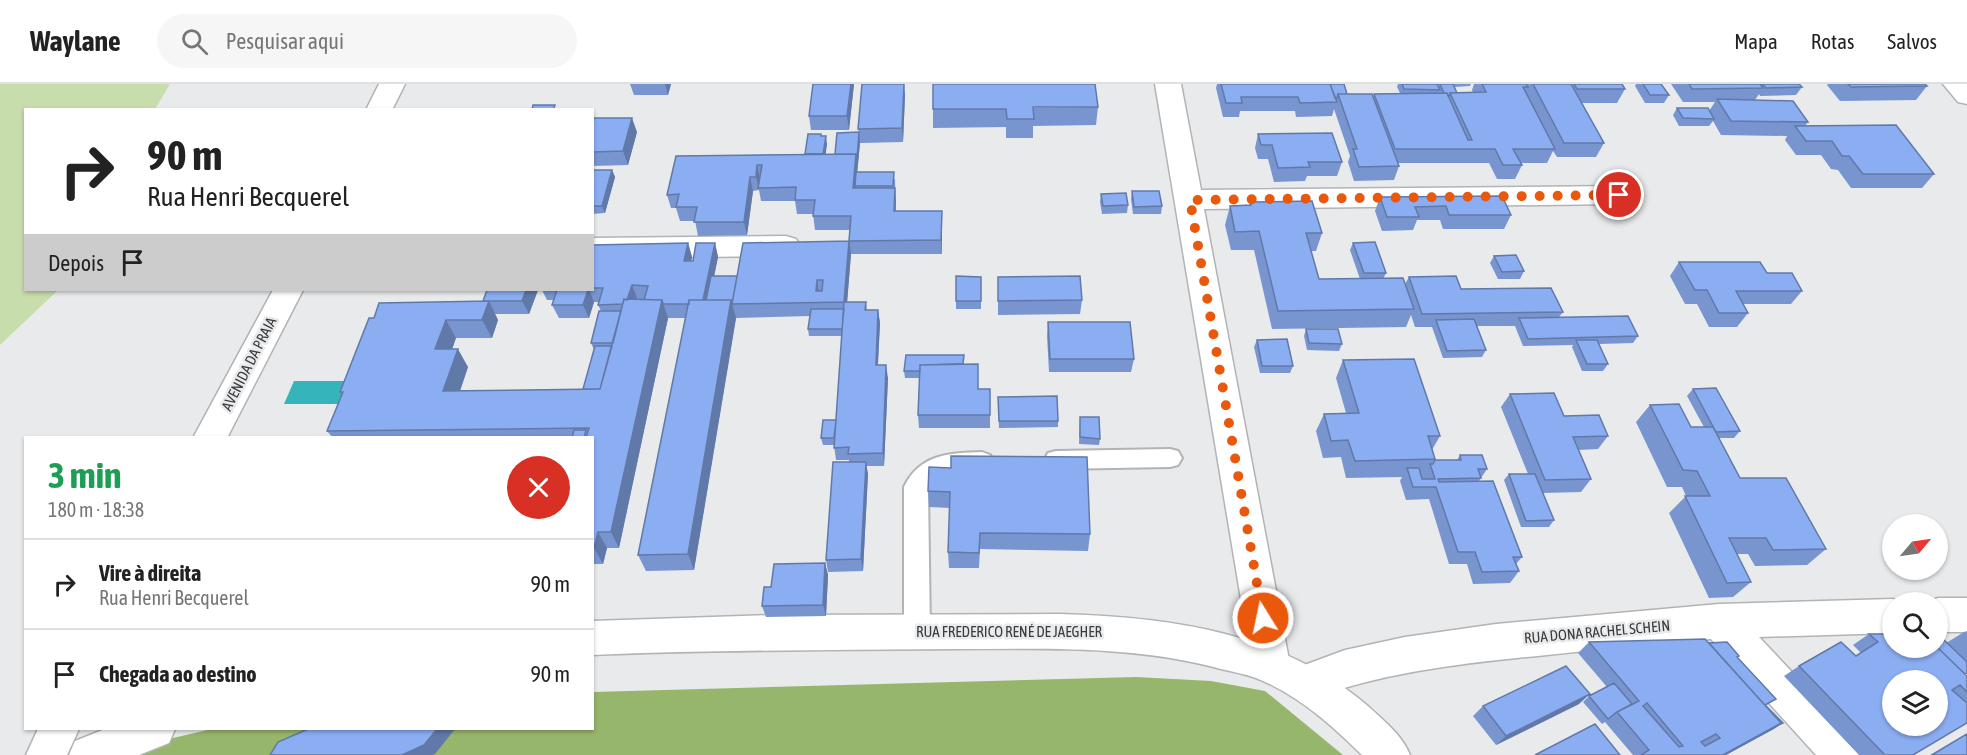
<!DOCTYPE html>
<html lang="pt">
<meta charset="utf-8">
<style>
:root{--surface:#fff;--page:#f6f6f6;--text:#222;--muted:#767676;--line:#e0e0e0}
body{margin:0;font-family:"Asap Condensed",sans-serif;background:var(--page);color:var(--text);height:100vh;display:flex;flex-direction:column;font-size:22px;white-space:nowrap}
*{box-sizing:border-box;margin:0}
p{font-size:20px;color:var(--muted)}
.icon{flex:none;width:33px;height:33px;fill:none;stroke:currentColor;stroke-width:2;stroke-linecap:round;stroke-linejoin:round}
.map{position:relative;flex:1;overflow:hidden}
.drawer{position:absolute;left:24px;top:352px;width:570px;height:294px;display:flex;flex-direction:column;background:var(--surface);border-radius:0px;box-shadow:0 2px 4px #0004}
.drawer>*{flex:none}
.top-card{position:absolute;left:24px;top:24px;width:570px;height:183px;border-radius:0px;box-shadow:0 2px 4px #0004;background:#fff;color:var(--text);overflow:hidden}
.needle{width:39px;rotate:61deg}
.fabs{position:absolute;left:1882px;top:430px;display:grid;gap:12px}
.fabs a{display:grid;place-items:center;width:66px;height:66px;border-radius:50%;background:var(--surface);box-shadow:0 2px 4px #0004;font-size:30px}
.pin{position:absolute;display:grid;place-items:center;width:51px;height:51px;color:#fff;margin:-26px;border:3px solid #fff;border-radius:50%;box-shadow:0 2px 6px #0007}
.me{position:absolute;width:66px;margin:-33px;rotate:350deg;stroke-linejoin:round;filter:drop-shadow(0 0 4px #0008)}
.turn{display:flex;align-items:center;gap:21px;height:126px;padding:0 24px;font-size:27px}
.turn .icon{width:78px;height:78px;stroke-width:2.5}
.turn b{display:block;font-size:42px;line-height:51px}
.then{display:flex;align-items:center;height:57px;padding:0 24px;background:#0003;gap:12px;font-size:22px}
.round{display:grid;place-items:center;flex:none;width:63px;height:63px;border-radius:32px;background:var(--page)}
.headline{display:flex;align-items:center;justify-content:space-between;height:102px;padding:0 24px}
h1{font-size:36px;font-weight:700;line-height:45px;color:#1e9e55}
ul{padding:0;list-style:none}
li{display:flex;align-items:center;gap:18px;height:90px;padding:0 24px;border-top:2px solid var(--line)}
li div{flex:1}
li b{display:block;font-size:22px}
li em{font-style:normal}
header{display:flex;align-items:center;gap:36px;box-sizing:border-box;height:84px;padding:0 30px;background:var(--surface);border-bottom:2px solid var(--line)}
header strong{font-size:28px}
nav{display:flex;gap:33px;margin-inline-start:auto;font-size:21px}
.search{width:420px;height:54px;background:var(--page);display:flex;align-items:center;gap:15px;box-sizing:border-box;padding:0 21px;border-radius:33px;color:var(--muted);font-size:22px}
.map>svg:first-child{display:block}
.green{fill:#c7ddab}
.forest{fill:#96b66b}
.water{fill:#35b4bc}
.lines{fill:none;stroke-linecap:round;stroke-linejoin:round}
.service-casing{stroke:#b2b3b5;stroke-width:4}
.minor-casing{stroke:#b2b3b5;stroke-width:3}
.secondary-casing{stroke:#b2b3b5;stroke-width:3}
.service{fill:#fff;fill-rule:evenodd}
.minor{fill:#fff;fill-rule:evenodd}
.secondary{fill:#fff;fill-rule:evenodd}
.wall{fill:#7895d0}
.shaded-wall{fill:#6179a9}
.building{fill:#8badf2;stroke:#6179a9;stroke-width:1.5;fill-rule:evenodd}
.route{stroke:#ea580c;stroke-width:10;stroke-dasharray:0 18}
.labels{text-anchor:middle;stroke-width:5;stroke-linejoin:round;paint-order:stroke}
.street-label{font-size:15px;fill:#3a3b3c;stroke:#e9eaec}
</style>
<header>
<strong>Waylane</strong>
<div class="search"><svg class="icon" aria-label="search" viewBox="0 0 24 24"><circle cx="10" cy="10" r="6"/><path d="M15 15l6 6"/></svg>Pesquisar aqui</div>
<nav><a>Mapa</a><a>Rotas</a><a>Salvos</a></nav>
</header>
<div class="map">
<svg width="1967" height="671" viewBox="0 0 1967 671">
<rect width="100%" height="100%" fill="#e9eaec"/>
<path class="green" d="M0 0H170L155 25 26 26V206H58L0 261Z"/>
<path class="forest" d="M1136 593 1211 597 1265 607 1343 671H115L147 660 212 645H592L593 608Z"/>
<path class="water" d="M294 297H351L342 320H284Z"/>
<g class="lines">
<defs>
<path id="service" d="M1170 365 1178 367 1182 374 1178 381 1170 383 1056 385 1048 383 1044 376 1048 369 1056 367Z
M982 368 990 371 994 378 990 385 982 388 945 389 928 405 930 548 926 556 917 560 908 556 904 548V403C920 370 949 369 982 368Z"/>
<path id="minor" d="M379 0H405L392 26H366Z
M1155 0H1181L1201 106 1619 102 1629 104 1633 111 1629 118 1619 120 1204 125 1290 581 1285 594 1271 599 1257 594 1252 581Z
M1943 0H1967V20L1958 18Z
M786 152 796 155 801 162 796 169 786 172 592 174V154Z
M273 206H303L227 354H193Z
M1938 514H1967V548H1938V519H1925Z
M1893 515 1904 519H1893V549L1759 553 1857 657 1863 671H1816L1711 555C1656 560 1602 565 1547 571 1465 579 1382 588 1305 617L1291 612 1285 599 1291 586 1345 566 1405 553 1496 540 1719 520Z
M38 645H79L67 671H26Z"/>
<path id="secondary" d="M1060 530C1170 533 1283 548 1369 623 1385 638 1402 651 1410 671H1362C1332 641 1297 610 1256 594 1245 590 1233 588 1221 585 1134 561 1045 565 955 565 834 566 713 566 592 571V537L774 531Z
M105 645H175L169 659 139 671H69L75 657Z"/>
</defs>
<use href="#service" class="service-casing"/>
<use href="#minor" class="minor-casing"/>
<use href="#secondary" class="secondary-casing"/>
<use href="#service" class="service"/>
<use href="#minor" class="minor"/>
<use href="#secondary" class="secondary"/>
</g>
<path class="wall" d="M630 0H671L668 11H634Z
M854 0 849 46H811L809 32Z
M1217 0H1344L1347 10 1373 13 1374 10 1400 9 1397 3 1398 0H1471L1470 2 1454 3 1457 9H1473L1472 6 1474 0H1622L1625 5 1617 19H1582L1604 59 1596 73H1557L1553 67 1547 79H1520L1522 81 1515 95H1497L1489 79H1397L1399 82 1394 96 1354 97 1348 78 1350 72 1334 25 1332 32 1296 33 1295 27H1240L1239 33H1223L1216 4Z
M1636 0H1661L1669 11 1664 19H1645L1635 2Z
M1671 0H1799L1802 3 1796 11 1760 12 1759 10 1755 16 1808 38 1805 42 1934 90 1922 104H1851L1838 86 1831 85 1821 71H1796L1785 56 1787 52 1721 51 1713 37 1709 42H1679L1673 31 1677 24 1709 27 1715 18H1683Z
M1828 0H1925L1927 2 1916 16 1840 17 1827 1Z
M905 11 903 58 860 59 857 88 895 95 896 127H942V170H851L847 218H866L867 226H878L880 239 878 281 888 294 884 382H866L868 390 863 487 828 488 826 476 849 378V376H836L834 361H823L821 354 836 336 842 252H809L808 245 810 232 736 234 694 486 646 487 638 471 686 234H668L619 464H607L603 480H592V354H333L327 347 342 310 340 308 374 234 483 217 487 206H538L529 230H495L498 236 492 254H456L452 265 468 283 460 307 583 305 594 266 591 259 601 227 598 221 599 218H594L589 234H559L552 221 554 216H547L542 206H592V161L688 159 692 173 691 177H693L715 159 718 173 714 192H737L849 157 850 146H815L813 130H797L795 117H761L759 106 753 107 747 151 698 152 695 137H680L676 124H671L667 111 676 72 805 70 821 52 827 60 825 70H835L859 48 858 45Z
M1098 23 1096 41 1033 42V54H1006V43L933 44V25Z
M592 34 637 48 628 81 592 82Z
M1258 50 1342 78 1337 92H1307L1305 97 1274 98 1268 75H1258L1255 64Z
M592 86H612L615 93 605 129 592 130Z
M1132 107 1162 122 1161 130H1133L1131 115Z
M1101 110 1128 121 1127 129 1102 130 1100 118Z
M1380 113 1511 131 1504 145H1443L1440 136H1417L1413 146 1382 147 1375 127Z
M1250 118 1322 149 1316 167H1311L1319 195H1360L1350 166 1353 159 1386 189 1383 195 1405 200 1409 193 1563 228 1559 233 1638 252 1633 259 1599 260 1608 280 1603 287H1582L1572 263 1573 261 1523 262 1515 242H1477L1486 266 1482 273 1443 274 1432 243H1415L1411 231 1406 243 1272 245 1254 166H1231L1225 141 1230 122 1249 121Z
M1494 172 1524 187 1520 195H1498L1490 179Z
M1679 178 1767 189 1802 207 1791 220H1743L1748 229 1737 243H1709L1697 220H1685L1670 192Z
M956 192 981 193V225H956Z
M998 193 1082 216 1080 230 998 231Z
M1048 238 1134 275 1131 288H1049L1047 252Z
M1306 245 1342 260 1339 267 1307 266 1304 252Z
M1257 256 1293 282 1290 289H1260L1254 263Z
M1343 276 1440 352 1432 366 1435 376H1457L1460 371 1487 385 1479 397 1522 473 1516 480 1519 487 1510 499 1473 500 1467 480H1449L1429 415 1406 416 1400 397 1402 393 1346 394 1341 373 1323 374 1316 347 1324 330 1346 329 1336 294Z
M964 280 978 305H990V344H919L918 331 920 294H905L904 287Z
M1693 305 1740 347 1734 354H1719L1740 394 1826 465 1807 481 1755 482 1748 470H1737L1751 498 1733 513 1709 514 1669 429 1686 412 1682 403H1667L1636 338 1650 321 1691 343H1704L1687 312Z
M1510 310 1564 332 1608 352 1598 365 1578 366 1591 395 1581 408 1543 409 1554 436 1549 443H1521L1504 396 1509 390H1528L1501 323Z
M998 320 1058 337V343L999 344Z
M1080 333 1100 355 1099 361 1079 360Z
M951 384 1090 450 1088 467 980 465 979 484H949L948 468 950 424 929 423 928 407Z
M825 479 828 491 826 532 766 533 762 522 771 503Z
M1967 547V577L1965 590 1967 592V639L1913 671H1859L1784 592 1799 582 1856 572 1861 569 1853 561 1869 550 1938 564 1964 548Z
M1589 558 1709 559 1737 573 1766 621 1783 639 1726 671H1633L1605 638 1602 640 1583 618 1589 612 1607 603 1578 569Z
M1579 620 1496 661 1473 632 1483 622Z
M1967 649V671H1930Z"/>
<path class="shaded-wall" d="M665 0H671L668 11Z
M851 0H854L849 46 847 32Z
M904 0 905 11 903 58 902 44Z
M632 34 637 48 628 81 623 67Z
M859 51 860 59 856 102H855L856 109 853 104 856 70Z
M826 52 827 60 824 84 823 77Z
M757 81 760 95 759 106 756 93Z
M612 86 615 93 605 129 602 122Z
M750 93 753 107 747 151 744 138Z
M895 104 896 118 895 141 894 127Z
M942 127V170L941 156Z
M849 157 851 170 846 232 844 218Z
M688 159 692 173 688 191 684 177Z
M715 159 718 173 707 227 702 220Z
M817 196 819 210 818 220 816 207Z
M632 201 637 214 623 266 626 220Z
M526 206H538L529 230 522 217Z
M588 206H589L594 218 589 234 583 221Z
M662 216 668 234 619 464 611 448Z
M731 216 736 234 694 486 688 470Z
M489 217 498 236 492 254 482 236Z
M878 226 880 239 877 294 876 281Z
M446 236 456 254 446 283 435 265Z
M458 265 468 283 454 324 443 307Z
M886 281 888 294 884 382 883 369Z
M866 378 868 390 863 487 861 475Z
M598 448 607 464 603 480 594 464Z
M825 479 828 491 826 532 823 521Z
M1590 610 1579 620 1496 661 1506 652Z
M1781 639H1783L1774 645 1726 671H1723Z
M437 645H455L435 670 433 671H402Z"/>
<path class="building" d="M813 0H851L847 32H809Z
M862 0H904L902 44 858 45Z
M933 0H1095L1098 23H1033L1034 35H1007L1006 25H933Z
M1221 0H1330L1337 18 1300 19 1298 13H1241L1242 19H1226Z
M1330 0H1344L1347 10H1338L1337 14H1335Z
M1402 0H1437L1440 6 1404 5Z
M1440 0H1453L1457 9H1450L1449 12H1448L1447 9H1444Z
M1482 0H1526L1528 3H1523L1555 65H1513L1522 81H1503L1495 65H1395L1374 10 1447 9 1468 56H1472L1450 9 1486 8Z
M1533 0H1571L1604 59H1564Z
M1574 0H1622L1625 5H1577Z
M1643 0H1661L1669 11H1650Z
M1689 0H1760L1763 4 1692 5Z
M1762 0H1799L1802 3 1766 4Z
M1848 0H1925L1927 2 1851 3Z
M1338 10H1372L1399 82 1359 83 1353 65H1357Z
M1717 15 1793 17 1808 38 1731 37Z
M533 21H555L553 26H532Z
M1677 24H1708L1714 35 1683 34Z
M592 34H632L623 67 592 68Z
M1896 41 1934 90H1863L1849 72H1842L1832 57H1806L1795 42Z
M859 48 857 76 856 70H835L837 49Z
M1332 49 1342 78H1308L1310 83 1278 84 1272 61H1261L1258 50Z
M808 50H821V52H826L823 70H805Z
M856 70 853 104H895L894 127H942L941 156 849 157 851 132H813L815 116H795L796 103 758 104 762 81H757L756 93H750L744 138H694L697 123H676L679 110 667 111 676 72Z
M592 86H612L602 122H592Z
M856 88H894L893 102H855Z
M1132 107H1159L1162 122 1134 123Z
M1126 109 1128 121 1103 122 1101 110Z
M1502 112 1511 131H1449L1446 122 1415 123 1419 133H1387L1380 113Z
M1312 117 1322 149H1306L1319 195 1403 194 1414 225 1278 227 1259 147 1235 148 1230 122 1251 121 1250 118Z
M849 157 844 218H866L865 226H878L876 281H886L883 369 848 370 849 363 834 364 844 218 732 220 743 159ZM817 196H823L822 207H816Z
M1375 158 1386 189H1364L1353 159Z
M688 159 684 177H693L696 159H715L703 216H689V220H663L662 216H644L648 202 632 201 627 216 624 215 623 220 598 221 603 204H592V161Z
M1516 171 1524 187 1502 188 1494 172Z
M1679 178H1760L1767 189H1792L1802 207H1736L1748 229H1719L1707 206H1695Z
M711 192H737L732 220 731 216H706Z
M956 192 981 193V217H956Z
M1080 192 1082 216 998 217V193Z
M1456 192 1461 205 1551 204 1563 228 1422 230 1409 193Z
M487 206H526L522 217H483Z
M557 206H588L583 221H552Z
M624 215 662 216 611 448H598L594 464H592V354H586L589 344 327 347 343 308H340L369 234H374L379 219 489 217 482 236H446L435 265H458L443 307 600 305Z
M689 216H731L688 470 638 471Z
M811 225H844L842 245H808Z
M599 227H621L613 259H591Z
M1628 232 1638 252 1528 255 1519 234Z
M1474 235 1486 266 1447 267 1436 236Z
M1048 238H1130L1134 275H1050Z
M1306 245H1338L1342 260 1309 259Z
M1287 255 1293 282H1262L1257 256Z
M1576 256H1597L1608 280H1587Z
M595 262H612L600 305H583Z
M906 271H964L963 280 920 281V287H904Z
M1414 275 1440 352H1428L1435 375 1355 377 1348 356 1331 357 1324 330 1359 329 1343 276Z
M978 280V305H990V331H918L920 281Z
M1716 304 1740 347 1716 348 1693 305Z
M1554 309 1564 332 1599 331 1608 352 1573 353 1591 395 1545 396 1510 310Z
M1057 312 1058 337H999L998 313Z
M1679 320 1691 343H1713L1740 394H1786L1826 465 1773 466 1766 454H1729L1751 498 1727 499 1685 412H1710L1697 387 1683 386 1650 321Z
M1080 333H1099L1100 355 1080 353Z
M823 336H836L834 354H821Z
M574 346H586L584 354H572Z
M1460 371H1482L1487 385H1478L1481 394 1438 395 1439 398 1493 397 1522 473H1513L1519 487 1482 488 1475 468H1458L1436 403H1413L1407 384H1419L1422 395H1435L1430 380H1433L1435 376H1461Z
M951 372 1087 373 1090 450 980 449 979 469 948 468 950 408 928 407 929 383 951 384Z
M833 378H866L861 475 826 476Z
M1509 390H1535L1554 436 1526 437Z
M825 479 823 521 762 522 764 503H771L774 480Z
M1869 550H1893V564H1938L1967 592V608L1960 601 1952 606 1967 619V639L1913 671H1885L1799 582 1841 558 1856 572 1878 558ZM1893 597H1938V642H1893Z
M1705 555 1781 639 1723 671H1641L1649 666 1617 628 1639 617 1589 558ZM1647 619 1683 662 1679 663 1643 622ZM1716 650 1720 654 1705 662 1701 658Z
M1944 556 1967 578V589L1965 590 1938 564V559Z
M1727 558 1739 572 1737 573 1776 615 1765 621 1783 639 1774 643 1781 639 1709 559Z
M1566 582 1590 610 1506 652 1483 622Z
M1614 599 1632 620 1617 628 1608 635 1589 612Z
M1595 640 1620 671H1535Z
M308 645H437L424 661 402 671H270L278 658Z
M1967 650V671H1932Z"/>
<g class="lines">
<path class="route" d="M1263 534 1190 116 1619 111"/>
</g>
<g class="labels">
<g class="street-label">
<text transform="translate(249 280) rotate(-63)" y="5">AVENIDA DA PRAIA</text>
<text x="1009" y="553">RUA FREDERICO RENÉ DE JAEGHER</text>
<text transform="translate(1597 548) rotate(-5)" y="5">RUA DONA RACHEL SCHEIN</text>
</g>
</g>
</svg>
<div class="fabs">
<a><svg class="needle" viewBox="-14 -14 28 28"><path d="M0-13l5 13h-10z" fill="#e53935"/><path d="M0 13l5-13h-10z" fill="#767676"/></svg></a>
<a><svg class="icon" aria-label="search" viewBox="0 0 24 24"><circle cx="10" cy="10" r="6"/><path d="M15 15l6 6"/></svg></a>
<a><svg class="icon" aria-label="layers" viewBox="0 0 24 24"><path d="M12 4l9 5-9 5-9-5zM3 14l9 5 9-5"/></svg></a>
</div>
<div class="pin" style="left:1619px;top:111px;background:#d93025"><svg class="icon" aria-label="arrive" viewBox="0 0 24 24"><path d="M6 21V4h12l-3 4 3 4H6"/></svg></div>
<svg class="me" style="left:1263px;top:534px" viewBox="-20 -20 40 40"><circle r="17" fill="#ea580c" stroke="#fff" stroke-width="3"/><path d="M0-11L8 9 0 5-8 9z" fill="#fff"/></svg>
<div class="top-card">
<div class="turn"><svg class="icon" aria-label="right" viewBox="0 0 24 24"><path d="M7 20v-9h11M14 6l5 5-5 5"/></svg><div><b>90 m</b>Rua Henri Becquerel</div></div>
<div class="then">Depois<svg class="icon" aria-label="arrive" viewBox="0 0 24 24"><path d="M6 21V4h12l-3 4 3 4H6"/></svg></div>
</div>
<section class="drawer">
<div class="headline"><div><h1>3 min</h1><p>180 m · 18:38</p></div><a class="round" style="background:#d93025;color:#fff"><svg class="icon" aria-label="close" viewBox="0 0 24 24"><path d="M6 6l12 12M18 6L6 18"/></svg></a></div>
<ul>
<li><svg class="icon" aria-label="right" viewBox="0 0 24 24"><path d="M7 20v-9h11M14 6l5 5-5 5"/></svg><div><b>Vire à direita</b><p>Rua Henri Becquerel</p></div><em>90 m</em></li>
<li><svg class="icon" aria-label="arrive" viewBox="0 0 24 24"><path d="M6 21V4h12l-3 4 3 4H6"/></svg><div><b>Chegada ao destino</b></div><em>90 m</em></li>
</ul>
</section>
</div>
